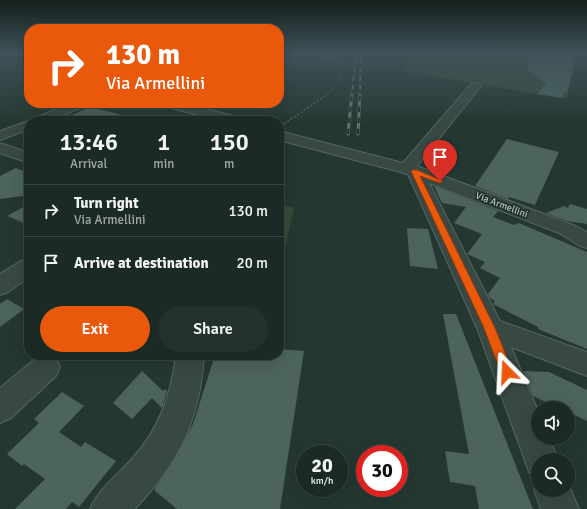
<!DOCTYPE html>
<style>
:root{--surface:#1b2a25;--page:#24322d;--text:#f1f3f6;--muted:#a0a7a7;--line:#394642;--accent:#ea580c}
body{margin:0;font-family:Signika,sans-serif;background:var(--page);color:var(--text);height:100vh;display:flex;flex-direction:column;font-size:15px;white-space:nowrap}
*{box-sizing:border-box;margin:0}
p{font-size:13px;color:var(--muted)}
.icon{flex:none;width:22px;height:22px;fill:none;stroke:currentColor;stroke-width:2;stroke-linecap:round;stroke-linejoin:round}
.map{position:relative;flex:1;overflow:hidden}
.details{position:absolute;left:24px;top:116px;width:260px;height:244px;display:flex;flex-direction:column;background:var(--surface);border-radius:16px;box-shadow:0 4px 16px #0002,0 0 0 1px var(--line)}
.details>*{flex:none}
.guide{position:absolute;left:24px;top:24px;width:260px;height:84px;border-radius:16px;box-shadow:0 4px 16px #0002,0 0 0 1px var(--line);background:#ea580c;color:#fff;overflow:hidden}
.tools{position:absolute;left:531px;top:401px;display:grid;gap:8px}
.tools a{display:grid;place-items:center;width:44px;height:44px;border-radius:50%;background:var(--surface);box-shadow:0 4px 16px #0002,0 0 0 1px var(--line);font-size:20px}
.speed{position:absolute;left:296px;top:445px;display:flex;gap:8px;font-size:20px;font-weight:700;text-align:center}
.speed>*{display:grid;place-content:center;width:52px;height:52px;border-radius:50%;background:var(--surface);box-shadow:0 4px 16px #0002,0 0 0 1px var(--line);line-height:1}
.speed small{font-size:10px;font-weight:400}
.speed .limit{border:6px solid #d22;background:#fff;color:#111}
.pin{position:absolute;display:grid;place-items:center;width:34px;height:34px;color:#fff;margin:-41px -17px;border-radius:50% 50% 50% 0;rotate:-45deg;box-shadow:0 0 4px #0007}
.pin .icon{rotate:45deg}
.me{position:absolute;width:44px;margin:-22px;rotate:339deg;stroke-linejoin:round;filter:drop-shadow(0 0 3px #0008)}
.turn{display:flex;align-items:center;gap:14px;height:84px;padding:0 16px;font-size:18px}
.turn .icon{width:52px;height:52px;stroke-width:2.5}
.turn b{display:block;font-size:28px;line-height:34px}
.eta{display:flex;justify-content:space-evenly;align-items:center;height:68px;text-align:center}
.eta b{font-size:24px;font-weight:600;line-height:28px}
.button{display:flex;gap:8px;margin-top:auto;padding:8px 16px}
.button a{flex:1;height:46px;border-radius:24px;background:var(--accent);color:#fff;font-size:16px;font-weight:600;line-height:46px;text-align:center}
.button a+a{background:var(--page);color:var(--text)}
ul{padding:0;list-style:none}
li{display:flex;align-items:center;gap:12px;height:52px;padding:0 16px;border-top:1px solid var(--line)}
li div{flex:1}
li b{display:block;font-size:15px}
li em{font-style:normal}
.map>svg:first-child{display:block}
.green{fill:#374936}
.building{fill:#4d635d}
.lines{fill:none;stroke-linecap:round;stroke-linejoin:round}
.minor-casing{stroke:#566661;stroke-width:2}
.path-far1{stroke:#526356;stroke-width:1;stroke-dasharray:1.5 1.5;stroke-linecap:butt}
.path{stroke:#526356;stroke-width:1.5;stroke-dasharray:2 2;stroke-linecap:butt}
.minor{fill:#384943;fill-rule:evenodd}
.rail-far1-casing{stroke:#61766f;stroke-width:2}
.rail-casing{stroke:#61766f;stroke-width:3}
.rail-far1{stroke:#1d2d28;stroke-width:1.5;stroke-dasharray:4.5;stroke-linecap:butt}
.rail{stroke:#1d2d28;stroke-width:2;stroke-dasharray:5.5;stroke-linecap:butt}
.route{fill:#ea580c;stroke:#983908}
.labels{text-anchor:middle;stroke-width:3;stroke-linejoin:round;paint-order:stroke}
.street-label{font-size:10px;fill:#b3c4bf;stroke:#1d2d28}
</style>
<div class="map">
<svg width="587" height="509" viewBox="0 0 587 509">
<rect width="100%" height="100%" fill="#243831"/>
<path class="green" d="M424 53H577L567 99 402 71Z
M279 206 294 207 279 277Z"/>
<path class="building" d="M532 53 575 57 567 93 564 92 562 98 538 94 546 83 527 69Z
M90 107 126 116 125 121H58Z
M507 139 559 152 535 205 509 197 508 199 475 186Z
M16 168 29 173V195L0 199V176Z
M434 186 498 211 493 217 514 225 519 223 587 252V349L538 329V327L493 304 495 301 490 298 488 294 500 278 480 268 485 262 467 254 482 234 454 223 466 207 442 203Z
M29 204V225L7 216Z
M570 204 587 209V224L567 221 546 213 564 206 568 208Z
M407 228 428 229 438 269 410 266Z
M7 299 24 309 0 327V304Z
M443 314H456L533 509H479L475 486 450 482 445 451 469 454Z
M279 349 304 351 280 509H177L154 490 176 457 193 424 215 355H279Z
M142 371 163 391 165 389 167 391 162 408 152 398 132 419 113 403Z
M523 371 549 372 587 390V421L568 412V408H559L533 396Z
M62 392 84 406 59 432 81 447 85 442 116 461 79 507 72 502 66 509H15L45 479 24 464 22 466 7 454 39 423 34 419Z"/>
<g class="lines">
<defs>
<path id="minor" d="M475 83 481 86 417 166 573 225 587 232V248L580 246 559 233 429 183 500 321 587 352V376L511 347 538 411V438H549L558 460H538V476L529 472 477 328 408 174 279 140V131L403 163 471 84Z
M70 103H87L85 106 49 121H29V129L0 140V131L31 120Z
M162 103H183L241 118 243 121H220L164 106Z
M0 143 29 153V163L0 153Z
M29 258V277L8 292 0 295V274L21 261Z
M45 355 56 358 60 367 56 376 11 418 0 423V388L36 358Z
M176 355H204C200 421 179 461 135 509H90C99 489 116 476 131 460 159 430 171 395 176 355Z
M538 480V490H568V484L579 509H541L534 490Z"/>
</defs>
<use href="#minor" class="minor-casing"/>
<path class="path-far1" d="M317 53V55L340 61C344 75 338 85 328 94"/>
<path class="path" d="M284 124 329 93"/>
<use href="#minor" class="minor"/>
<defs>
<path id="rail-far1" d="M352 94 356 53
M360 94 361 55"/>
<path id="rail" d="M348 134 352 93
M358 134 360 93"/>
</defs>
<use href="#rail-far1" class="rail-far1-casing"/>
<use href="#rail" class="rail-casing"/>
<use href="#rail-far1" class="rail-far1"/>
<use href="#rail" class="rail"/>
</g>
<linearGradient id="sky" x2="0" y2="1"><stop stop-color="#141f1b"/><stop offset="0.42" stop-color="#3f535a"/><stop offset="1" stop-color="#3f535a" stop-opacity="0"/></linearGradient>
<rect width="587" height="125" fill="url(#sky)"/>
<path class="route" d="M412 170H417L443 181 440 183 420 176 495 328 513 372 511 376 507 377 502 376 484 328 411 171Z"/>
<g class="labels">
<g class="street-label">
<text transform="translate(502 204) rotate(21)" y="4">Via Armellini</text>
</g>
</g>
</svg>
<div class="tools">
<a><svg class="icon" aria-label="sound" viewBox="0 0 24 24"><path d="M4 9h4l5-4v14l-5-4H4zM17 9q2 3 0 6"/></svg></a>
<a><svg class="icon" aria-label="search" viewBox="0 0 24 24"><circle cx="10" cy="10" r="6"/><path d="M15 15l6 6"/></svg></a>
</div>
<div class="speed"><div>20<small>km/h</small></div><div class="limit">30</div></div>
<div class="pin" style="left:440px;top:181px;background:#d93025"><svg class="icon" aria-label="arrive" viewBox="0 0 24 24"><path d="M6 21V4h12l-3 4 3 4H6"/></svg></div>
<svg class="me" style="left:507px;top:372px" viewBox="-20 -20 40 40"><path d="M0-17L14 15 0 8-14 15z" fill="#ea580c" stroke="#fff" stroke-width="4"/></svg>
<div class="guide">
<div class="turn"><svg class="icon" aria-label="right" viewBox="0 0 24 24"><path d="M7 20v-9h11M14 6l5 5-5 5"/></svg><div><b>130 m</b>Via Armellini</div></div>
</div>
<section class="details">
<div class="eta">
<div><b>13:46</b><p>Arrival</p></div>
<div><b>1</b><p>min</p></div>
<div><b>150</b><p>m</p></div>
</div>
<ul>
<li><svg class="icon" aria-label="right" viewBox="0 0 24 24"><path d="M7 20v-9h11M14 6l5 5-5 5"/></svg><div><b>Turn right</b><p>Via Armellini</p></div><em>130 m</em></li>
<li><svg class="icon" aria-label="arrive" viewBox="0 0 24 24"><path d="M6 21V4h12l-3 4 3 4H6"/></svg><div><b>Arrive at destination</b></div><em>20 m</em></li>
</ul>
<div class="button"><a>Exit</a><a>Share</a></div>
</section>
</div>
